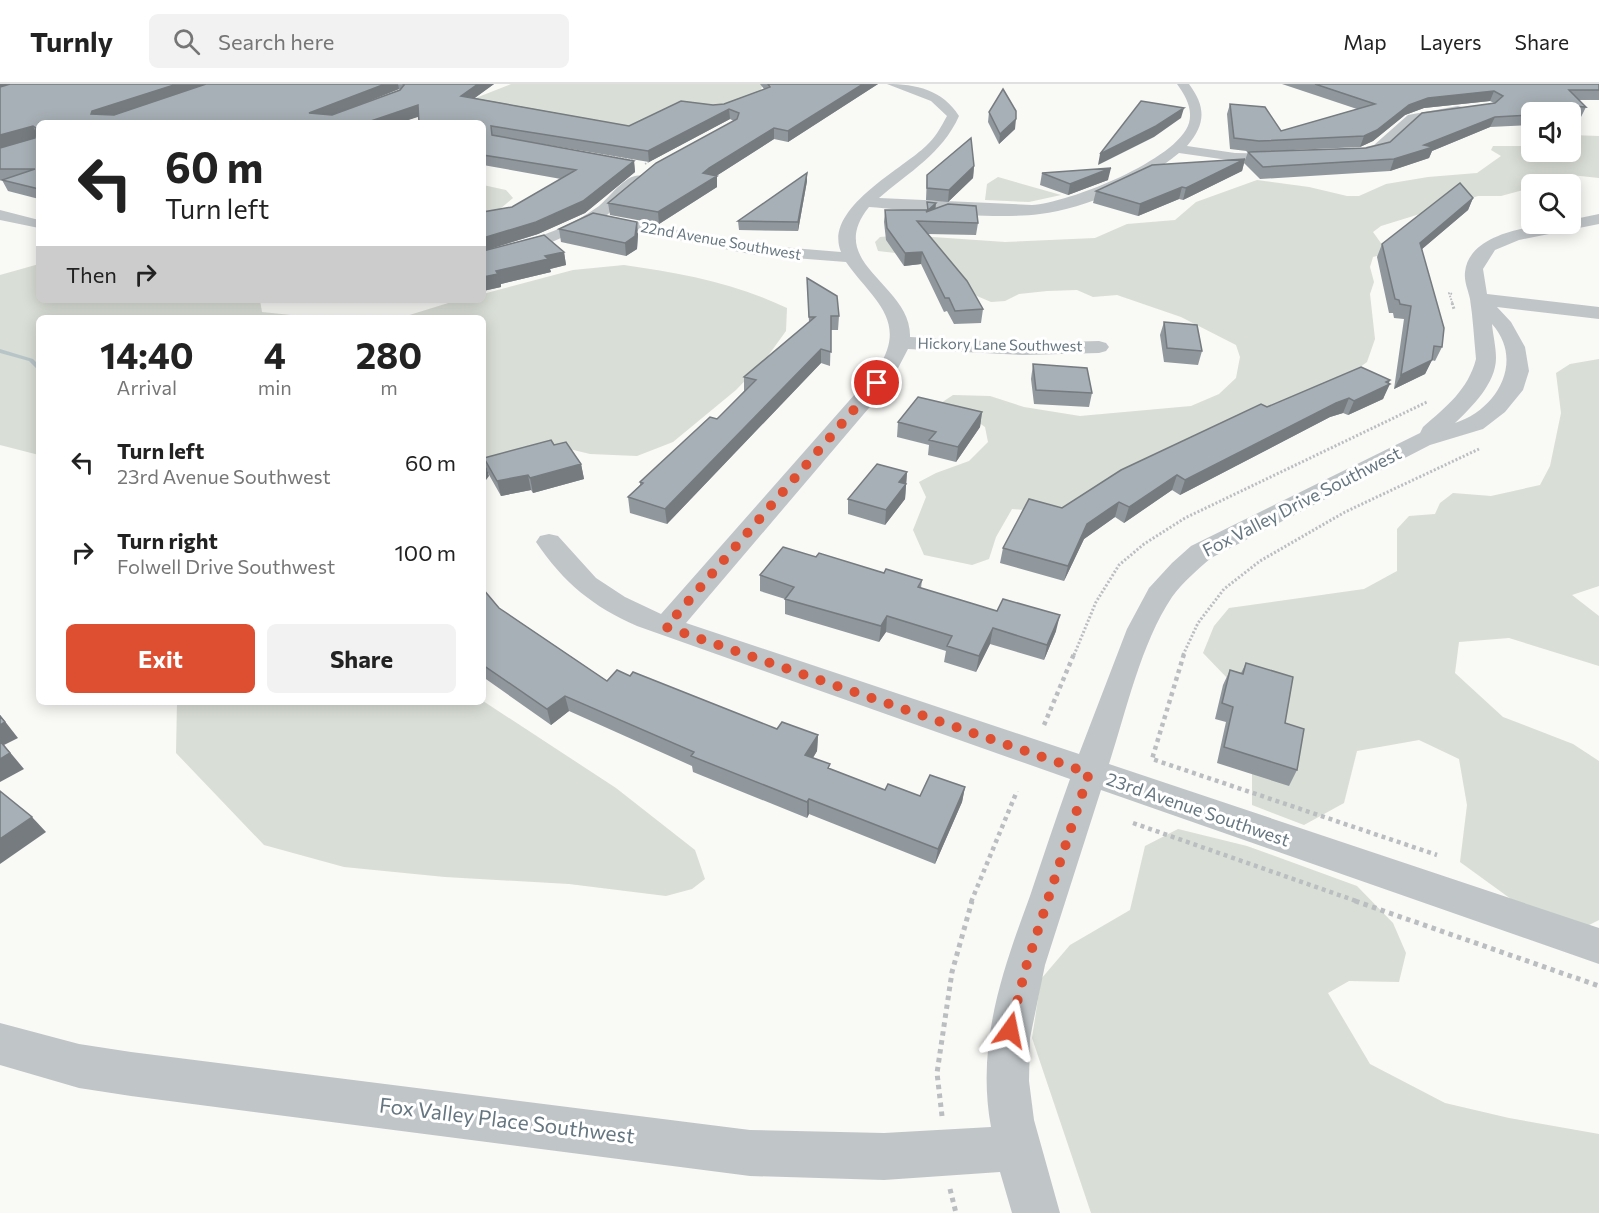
<!DOCTYPE html>
<style>
:root{--surface:#fff;--page:#f2f2f2;--text:#222;--muted:#767676;--line:#e0e0e0;--accent:#de4e31}
body{margin:0;font-family:Commissioner,sans-serif;background:var(--page);color:var(--text);height:100vh;display:flex;flex-direction:column;font-size:22px;white-space:nowrap}
*{box-sizing:border-box;margin:0}
p{font-size:20px;color:var(--muted)}
.icon{flex:none;width:33px;height:33px;fill:none;stroke:currentColor;stroke-width:2;stroke-linecap:round;stroke-linejoin:round}
.map{position:relative;flex:1;overflow:hidden}
.panel{position:absolute;left:36px;top:231px;width:450px;height:390px;display:flex;flex-direction:column;background:var(--surface);border-radius:9px;box-shadow:0 3px 15px #0003}
.panel>*{flex:none}
.guide{position:absolute;left:36px;top:36px;width:450px;height:183px;border-radius:9px;box-shadow:0 3px 15px #0003;background:#fff;color:var(--text);overflow:hidden}
.tools{position:absolute;left:1521px;top:18px;display:grid;gap:12px}
.tools a{display:grid;place-items:center;width:60px;height:60px;border-radius:9px;background:var(--surface);box-shadow:0 3px 15px #0003;font-size:30px}
.pin{position:absolute;display:grid;place-items:center;width:51px;height:51px;color:#fff;margin:-26px;border:3px solid #fff;border-radius:50%;box-shadow:0 2px 6px #0007}
.me{position:absolute;width:66px;margin:-33px;rotate:12deg;stroke-linejoin:round;filter:drop-shadow(0 0 4px #0008)}
.turn{display:flex;align-items:center;gap:21px;height:126px;padding:0 30px;font-size:27px}
.turn .icon{width:78px;height:78px;stroke-width:2.5}
.turn b{display:block;font-size:42px;line-height:51px}
.then{display:flex;align-items:center;height:57px;padding:0 30px;background:#0003;gap:12px;font-size:22px}
.eta{display:flex;justify-content:space-evenly;align-items:center;height:102px;text-align:center}
.eta b{font-size:36px;font-weight:700;line-height:42px}
.cta{display:flex;gap:12px;margin-top:auto;padding:12px 30px}
.cta a{flex:1;height:69px;border-radius:9px;background:var(--accent);color:#fff;font-size:24px;font-weight:700;line-height:69px;text-align:center}
.cta a+a{background:var(--page);color:var(--text)}
ul{padding:0;list-style:none}
li{display:flex;align-items:center;gap:18px;height:90px;padding:0 30px}
li div{flex:1}
li b{display:block;font-size:22px}
li em{font-style:normal}
header{display:flex;align-items:center;gap:36px;box-sizing:border-box;height:84px;padding:0 30px;background:var(--surface);border-bottom:2px solid var(--line)}
header strong{font-size:28px}
nav{display:flex;gap:33px;margin-inline-start:auto;font-size:21px}
.search{width:420px;height:54px;background:var(--page);display:flex;align-items:center;gap:15px;box-sizing:border-box;padding:0 21px;border-radius:9px;color:var(--muted);font-size:22px}
.map>svg:first-child{display:block}
.green{fill:#d9ded6}
.lines{fill:none;stroke-linecap:round;stroke-linejoin:round}
.stream{fill:#b8c5c8;fill-rule:evenodd}
.path-far4{stroke:#bbbec0;stroke-width:1.5;stroke-dasharray:1.5 1.5;stroke-linecap:butt}
.path-far3{stroke:#bbbec0;stroke-width:2;stroke-dasharray:1.5 1.5;stroke-linecap:butt}
.path-far2{stroke:#bbbec0;stroke-width:3;stroke-dasharray:2 2;stroke-linecap:butt}
.path-far1{stroke:#bbbec0;stroke-width:4.5;stroke-dasharray:4 4;stroke-linecap:butt}
.path{stroke:#bbbec0;stroke-width:5;stroke-dasharray:4.5 4.5;stroke-linecap:butt}
.minor{fill:#c0c5c8;fill-rule:evenodd}
.wall{fill:#90979d;fill-rule:evenodd}
.shaded-wall{fill:#757b7f}
.building{fill:#a7b0b6;stroke:#757b7f;stroke-width:1.5}
.route{stroke:#de4e31;stroke-width:10;stroke-dasharray:0 18}
.labels{text-anchor:middle;stroke-width:6;stroke-linejoin:round;paint-order:stroke}
.far-street-label{font-size:15px;fill:#657680;stroke:#fff}
.street-label{font-size:18px;fill:#657680;stroke:#fff}
.near-street-label{font-size:21px;fill:#657680;stroke:#fff}
</style>
<header>
<strong>Turnly</strong>
<div class="search"><svg class="icon" aria-label="search" viewBox="0 0 24 24"><circle cx="10" cy="10" r="6"/><path d="M15 15l6 6"/></svg>Search here</div>
<nav><a>Map</a><a>Layers</a><a>Share</a></nav>
</header>
<div class="map">
<svg width="1599" height="1129" viewBox="0 0 1599 1129">
<rect width="100%" height="100%" fill="#f9f9f6"/>
<path class="green" d="M511 0H763L758 13 623 47 567 38 412 39Z
M1571 51 1599 52V94L1571 91 1556 92 1544 100H1532L1531 104 1501 112H1478L1381 142 1373 148 1388 169 1373 173 1370 183 1374 198 1370 210 1375 255 1367 278 1345 294 1060 429 1012 425 996 453 989 475 972 481 924 471 913 446 926 413 919 398 936 389 969 377 988 358 985 343 968 331 941 319 953 311 990 312 1024 323 1080 332 1191 322 1219 310 1236 294 1240 273 1236 261 1181 233 1117 211 1093 213 1077 206 1047 207 1019 210 1005 217 991 218 963 206 931 173 878 167 875 158 880 153 904 151 1005 158 1095 154 1127 140 1175 136 1196 118 1257 96 1309 103 1347 112H1359L1386 100 1428 93 1477 89 1501 72 1491 66 1493 62H1524L1531 55 1532 68H1570Z
M998 93 1061 111 1029 118 985 116 987 100Z
M483 101 506 106 513 114 500 125 483 133Z
M39 180V216H260L262 228 320 234H39V371L0 361V191Z
M624 181C680 189 735 199 787 224L786 247 765 276 736 306 673 358 637 372 590 370 553 361 492 378 483 387V234H386L403 233 458 216H483V210L573 186Z
M1599 275V502L1572 511 1599 532V582L1509 554 1459 558 1455 589 1503 633 1573 660 1599 677V836L1585 843 1511 815 1460 778 1467 721 1459 675 1419 656 1357 667 1344 719 1304 741 1252 721V679L1229 596 1203 569 1214 542 1229 524 1364 505 1397 487V445L1409 432 1435 430 1440 419 1453 409 1491 412 1540 401 1550 382 1561 329 1556 289 1570 280Z
M483 617 616 704 695 766 705 795 692 805 666 812 569 800 445 793 344 783 264 761 176 669 177 618Z
M1178 745 1247 762 1357 802 1393 839 1406 869 1399 898 1349 897 1328 909 1370 980 1445 1019 1509 1034 1599 1050V1129H1091L1032 954 1041 895 1070 861 1130 826 1145 762Z"/>
<g class="lines">
<path class="stream" d="M0 265 33 275 39 281V287L29 277 0 269Z"/>
<path class="path-far4" d="M572 66 633 76
M645 80 662 70"/>
<path class="path-far3" d="M1452 210 1449 209 1453 221"/>
<path class="path-far2" d="M1452 219 1454 225
M1074 571 1096 518 1119 481 1144 460 1185 434 1427 318
M1183 571 1198 539 1224 505 1260 477 1345 428 1479 365"/>
<path class="path-far1" d="M1184 570 1152 675 1437 771
M1044 641 1074 570
M1133 739 1359 818
M971 818 1017 707"/>
<path class="path" d="M1355 817 1599 902
M942 1032 937 989 952 888 972 817
M950 1105 956 1129"/>
<path class="minor" d="M887 0C916 0 943 6 959 32 942 70 909 88 879 114L1032 121C1068 119 1178 76 1189 39 1193 24 1185 11 1177 0H1189C1206 23 1206 40 1187 62L1235 69 1286 70 1293 74 1286 78 1235 77 1179 69C1143 99 1087 124 1040 130 991 136 920 127 869 123 823 180 912 200 910 253L1023 259 1099 257 1106 259 1109 263 1106 267 1099 269 1023 271 908 265 896 288 874 318 686 539 1079 670 1127 545 1149 504 1172 479 1191 462 1420 349 1423 343C1446 323 1468 306 1476 275 1474 255 1473 234 1470 215 1468 205 1464 198 1465 188 1469 147 1539 140 1570 140V136L1599 130V140L1519 156 1495 166 1483 185 1487 210 1599 223V235L1497 223 1511 238 1525 263 1529 287 1523 306 1505 328 1483 345 1430 361 1211 474C1197 486 1183 498 1172 513 1141 559 1126 628 1109 680L1599 844V880L1101 706 1045 881 1030 954 1029 997 1034 1036 1060 1129H1012L1000 1088 884 1096 750 1092 131 1012 79 1004 0 981V939L79 960 131 968 750 1046 884 1049 991 1043C976 961 1002 888 1030 812 1043 773 1056 734 1070 695L637 542C593 523 563 498 536 458L540 452 549 450 558 452 596 494 625 513 661 530 878 284C909 236 872 215 846 178L755 171 594 139 541 163 483 178V168C523 159 565 147 599 122 610 113 627 88 642 92L644 95 642 98 606 132 755 161 841 168C823 125 901 86 926 62 935 54 941 43 947 32L931 17ZM1492 240C1525 277 1497 326 1455 339 1472 323 1496 299 1496 274 1496 263 1493 251 1492 240Z
M1458 22 1462 23V29L1417 37 1384 67 1349 75 1342 71 1344 68 1374 61 1408 31Z
M0 126 39 136V144L0 136Z"/>
</g>
<path class="wall" d="M0 0H494L474 14 629 42 681 17 713 21 724 20 764 5 760 0H878L788 58 774 55 716 92 717 103 659 140 610 131 608 119 656 79 734 37 730 35 649 78 530 58 634 77 635 88 585 129 538 150 490 165 544 151 564 168 566 181 550 185 551 188 501 200V203L483 207V128L512 123 561 95 483 81V39H419V32L399 39H39V115L8 107 2 96H0ZM399 5 400 6 364 19Z
M1282 0H1599V16H1579L1586 23 1581 33H1570V28H1532V41L1490 43 1432 67 1429 74 1390 87 1260 95 1244 79 1248 68H1255L1230 65 1227 30 1230 20 1281 47 1357 25ZM1490 17 1494 19 1390 58 1366 64 1268 67 1360 63 1373 57 1405 31 1424 24Z
M989 28 1015 45 999 60 988 38Z
M1245 75 1242 87 1183 116 1179 115 1138 132 1093 119 1096 107Z
M974 82 973 94 948 118 926 116 927 91Z
M807 89V97L798 147 739 146 738 137Z
M1042 89 1108 96 1068 111 1040 101Z
M1473 114 1468 126 1422 165 1442 263 1435 277 1432 276 1425 290 1394 305 1404 235 1394 234 1393 229H1389L1377 173 1382 160Z
M927 118 936 125 978 139 976 151 928 150 983 225 981 239 954 240 947 227 944 228 921 180 904 182 886 156 884 138 885 126H927Z
M559 145 638 150 637 165 626 172 561 158Z
M807 194 839 232 838 246H831L830 282 821 279 667 440 630 429 628 413 640 401V398L717 335 744 307V293L809 238Z
M1164 238 1202 267 1198 281 1164 278 1160 251Z
M1033 280 1092 309 1089 323 1034 320 1031 295Z
M1390 296 1383 315 1348 331 1343 329 1330 333 1180 411 1172 406 1124 439 1115 433 1084 455 1064 497 1000 479 1003 464 1062 424 1267 323Z
M982 328 980 343 956 378 928 371 929 361 897 353 898 338Z
M554 361 581 380 584 395 533 409 531 406 501 412 488 389 484 374Z
M907 388 905 415 885 441 848 430V415Z
M816 473 884 489 922 496 921 504 1056 547 1044 576 990 560 976 588 944 578 946 567 886 548 879 558 785 530V515L760 507V491Z
M483 505 499 524 607 597 630 592 777 645 818 651 817 667 813 674 830 685 885 706 920 712 965 703 962 718 935 780 809 730 807 734 693 688 692 682 569 627 551 641 483 593Z
M1246 579 1285 639 1297 686 1289 702 1217 679 1226 638 1215 635 1223 601 1230 586 1241 589Z"/>
<path class="shaded-wall" d="M0 0H12L0 4Z
M177 0H212L96 39 91 30 92 27Z
M385 0H398L399 5 314 39 309 29Z
M478 0H494L464 22 461 12Z
M863 0H878L788 58V47Z
M1494 7 1490 17 1424 24 1405 31 1373 57 1360 63 1364 52 1409 21 1428 14Z
M418 21 421 32 399 39H365Z
M1184 24 1181 34 1154 53 1098 81 1100 70Z
M729 25 730 35 649 78 648 67Z
M1495 33 1490 43 1432 67 1429 74 1390 87 1394 75 1424 61Z
M1016 35 1015 45 999 60 1000 50Z
M33 42 38 53 0 64V51Z
M774 44V55L710 96 717 92V103L659 140 658 128 703 89 709 84Z
M1245 75 1242 87 1183 116 1186 104Z
M634 77 635 88 585 129 538 150 483 167V154Z
M974 82 973 94 948 118 949 106Z
M1111 84 1108 96 1068 111 1070 100Z
M807 89V97L798 147V138Z
M1182 103 1179 115 1138 132 1140 120Z
M1473 114 1468 126 1415 171 1420 159Z
M936 119 935 131 926 128Z
M637 138 638 150 637 165 626 172 625 159Z
M564 168 566 181 550 185 551 188 501 200V203L483 207V193L496 187 545 172Z
M922 168 921 180 904 182 905 169Z
M821 265V279L667 440 665 425Z
M1432 276 1425 290 1394 305 1401 291Z
M1390 296 1387 301 1390 300 1383 315 1348 331 1354 317Z
M1349 314 1343 329 1330 333 1180 411 1185 396 1336 319Z
M982 328 980 343 956 378 958 363Z
M485 377 489 392 483 400V380Z
M581 380 584 395 533 409 530 394Z
M907 388 905 415 885 441 886 426 899 398Z
M528 391 531 406 501 412 497 397Z
M1177 391 1172 406 1124 439 1129 423Z
M1119 418 1115 433 1084 455 1064 497 1068 482 1087 440Z
M1060 531 1056 547 1044 576 1047 561Z
M887 532 886 548 879 558 881 542Z
M993 544 990 560 976 588 979 572Z
M565 612 569 627 551 641 547 625Z
M0 631 18 654 4 661 24 685 0 698Z
M818 651 817 667 805 686V671Z
M965 703 962 718 935 780 938 765Z
M809 715V730L807 734V718Z
M32 733 46 748 0 780V755Z"/>
<path class="building" d="M10 0H177L92 27 91 30 114 31 206 0H385L309 29 332 31 400 6 404 1 403 0H478L461 12 629 42 681 17 713 21 724 20 770 3 768 0H863L788 47 774 44 709 84 703 89 717 92 658 128 608 119 656 79 737 35 739 29 729 25 648 67 491 42 492 51 634 77 583 117 536 138 483 154V128L512 123 576 86 483 71V39H419L418 21 365 39H39V105L2 96 35 85H0V64L35 54 36 44 33 42 0 51V3Z
M1315 0H1599V6H1569L1586 23 1571 22 1574 25H1566L1570 28H1532V31L1495 33 1424 61 1433 63 1394 75 1263 83 1248 68 1366 64 1390 58 1422 29 1495 19 1503 12 1494 7 1428 14 1409 21 1377 46 1364 52 1259 57 1234 54 1230 20 1265 23 1281 47 1375 20Z
M1003 5 1016 27V35L1000 50 989 28Z
M1141 17 1184 24 1156 42 1100 70Z
M971 54 974 82 949 106 927 104V91Z
M1245 75 1186 104 1182 103 1140 120 1096 107 1152 81Z
M1111 84 1070 100 1042 89Z
M807 89 798 138 738 137Z
M1460 99 1473 114 1420 159 1444 244 1442 263 1434 262 1432 276 1401 291 1411 222 1400 220 1399 216 1395 215 1382 160Z
M927 118 936 119 926 128 948 120 976 122 978 139 917 137 967 197 983 225 955 227 949 214H945L922 168 905 169 887 144 885 126H928Z
M593 129 637 138 635 152 625 159 559 145Z
M544 151 564 168 545 172 548 175 496 187 498 190 483 193V167Z
M807 194 837 212 839 232H831V268L821 265 665 425 628 413 643 399 640 398 710 333 717 335 756 296 744 293 815 233H809Z
M1164 238 1197 241 1202 267 1167 264Z
M1033 280 1087 284 1092 309 1036 306Z
M1361 283 1390 296 1386 298 1390 300 1354 317 1349 314 1336 319 1185 396 1177 391 1129 423 1119 418 1087 440 1068 482 1003 464 1029 415 1062 424 1121 386 1261 320 1267 323Z
M918 313 982 328 958 363 929 356 936 348 898 338Z
M551 356 554 361 566 358 581 380 530 394 528 391 497 397 484 374Z
M877 380 907 388 899 398 906 400 886 426 848 415Z
M783 463 816 473 819 469 884 489 886 485 922 496 918 503 997 527 1003 515 1060 531 1047 561 993 544 979 572 947 562 952 552 887 532 881 542 785 515 794 503 760 491Z
M483 505 499 524 607 597 617 586 630 592 633 588 777 645 782 638 818 651 805 671 830 680 828 684 885 706 888 700 920 712 930 691 965 703 938 765 809 715 807 718 691 672 694 668 565 612 547 625 483 581Z
M1246 579 1293 593 1285 639 1304 645 1297 686 1224 663 1233 623 1222 619 1230 586 1243 590Z
M0 632 5 638 0 641Z
M0 657 10 669 0 675Z
M0 707 32 733 0 755Z"/>
<g class="lines">
<path class="route" d="M877 299 666 543 1089 689 1026 883 1010 946"/>
</g>
<g class="labels">
<g class="far-street-label">
<text transform="translate(721 157) rotate(10)" y="5">22nd Avenue Southwest</text>
<text transform="translate(1000 261) rotate(1)" y="5">Hickory Lane Southwest</text>
</g>
<g class="street-label">
<text transform="translate(1302 418) rotate(-27)" y="6">Fox Valley Drive Southwest</text>
<text transform="translate(1198 726) rotate(19)" y="6">23rd Avenue Southwest</text>
</g>
<g class="near-street-label">
<text transform="translate(507 1037) rotate(7)" y="7">Fox Valley Place Southwest</text>
</g>
</g>
</svg>
<div class="tools">
<a><svg class="icon" aria-label="sound" viewBox="0 0 24 24"><path d="M4 9h4l5-4v14l-5-4H4zM17 9q2 3 0 6"/></svg></a>
<a><svg class="icon" aria-label="search" viewBox="0 0 24 24"><circle cx="10" cy="10" r="6"/><path d="M15 15l6 6"/></svg></a>
</div>
<div class="pin" style="left:877px;top:299px;background:#d93025"><svg class="icon" aria-label="arrive" viewBox="0 0 24 24"><path d="M6 21V4h12l-3 4 3 4H6"/></svg></div>
<svg class="me" style="left:1010px;top:946px" viewBox="-20 -20 40 40"><path d="M0-17L14 15 0 8-14 15z" fill="#de4e31" stroke="#fff" stroke-width="4"/></svg>
<div class="guide">
<div class="turn"><svg class="icon" aria-label="left" viewBox="0 0 24 24"><path d="M17 20v-9H6M10 6l-5 5 5 5"/></svg><div><b>60 m</b>Turn left</div></div>
<div class="then">Then<svg class="icon" aria-label="right" viewBox="0 0 24 24"><path d="M7 20v-9h11M14 6l5 5-5 5"/></svg></div>
</div>
<section class="panel">
<div class="eta">
<div><b>14:40</b><p>Arrival</p></div>
<div><b>4</b><p>min</p></div>
<div><b>280</b><p>m</p></div>
</div>
<ul>
<li><svg class="icon" aria-label="left" viewBox="0 0 24 24"><path d="M17 20v-9H6M10 6l-5 5 5 5"/></svg><div><b>Turn left</b><p>23rd Avenue Southwest</p></div><em>60 m</em></li>
<li><svg class="icon" aria-label="right" viewBox="0 0 24 24"><path d="M7 20v-9h11M14 6l5 5-5 5"/></svg><div><b>Turn right</b><p>Folwell Drive Southwest</p></div><em>100 m</em></li>
</ul>
<div class="cta"><a>Exit</a><a>Share</a></div>
</section>
</div>
